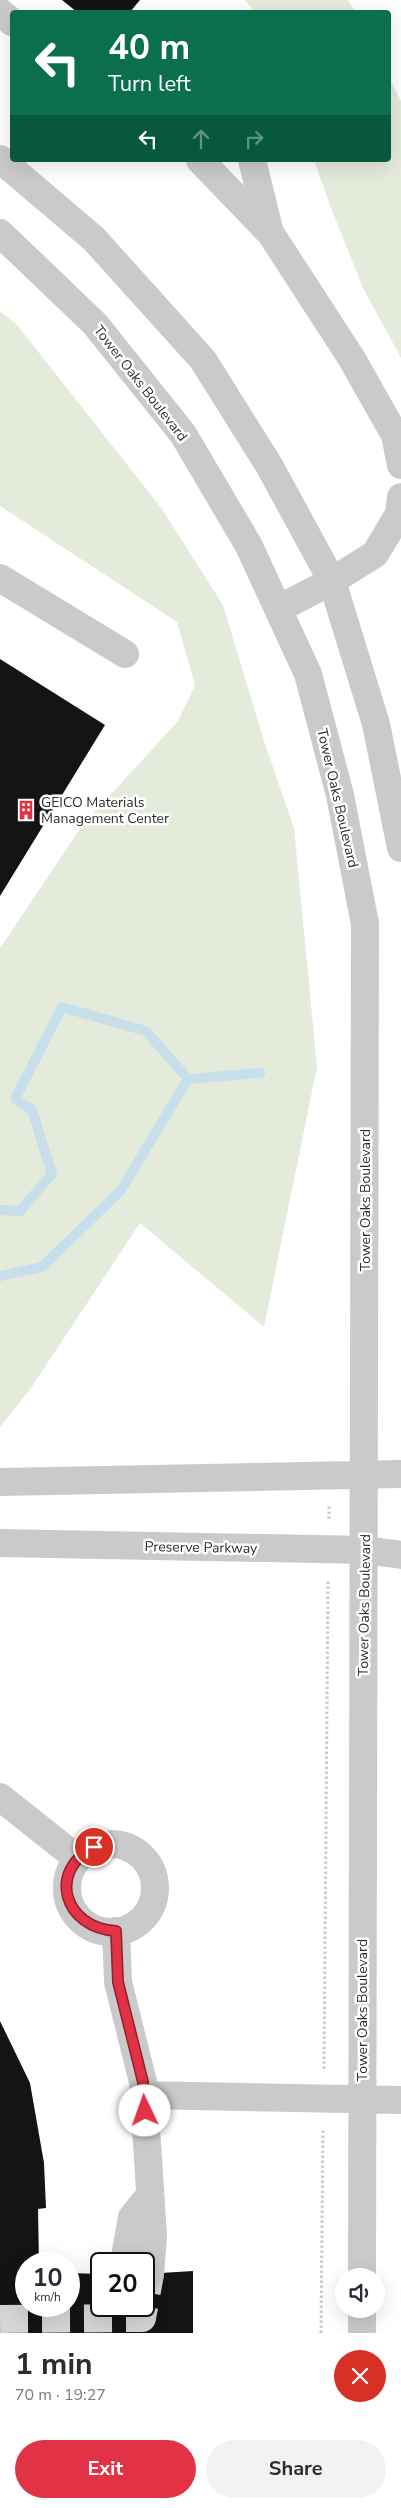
<!DOCTYPE html>
<meta charset="utf-8">
<style>
:root{--surface:#fff;--page:#f2f2f3;--text:#2b2b33;--muted:#7c7c81;--accent:#e23245}
body{margin:0;font-family:"Nunito Sans",sans-serif;background:var(--page);color:var(--text);height:100vh;display:flex;flex-direction:column;font-size:19px;white-space:nowrap}
*{box-sizing:border-box;margin:0}
p{font-size:16px;color:var(--muted)}
.icon{flex:none;width:28px;height:28px;fill:none;stroke:currentColor;stroke-width:2;stroke-linecap:round;stroke-linejoin:round}
.map{position:relative;height:2333px;overflow:hidden}
.sheet{display:flex;flex-direction:column;background:var(--surface);flex:1}
.sheet>*{flex:none}
.top-card{position:absolute;left:10px;top:10px;width:381px;height:152px;border-radius:5px;box-shadow:0 5px 20px #0002;background:#0b6e4f;color:#fff;overflow:hidden}
.controls{position:absolute;left:335px;top:2268px;display:grid;gap:10px}
.controls a{display:grid;place-items:center;width:50px;height:50px;border-radius:50%;background:var(--surface);box-shadow:0 5px 20px #0002;font-size:25px}
.speed{position:absolute;left:15px;top:2252px;display:flex;gap:10px;font-size:25px;font-weight:700;text-align:center}
.speed>*{display:grid;place-content:center;width:65px;height:65px;border-radius:50%;background:var(--surface);box-shadow:0 5px 20px #0002;line-height:1}
.speed small{font-size:12px;font-weight:400}
.speed .limit{border:2px solid #111;border-radius:8px;background:#fff;color:#111}
.pin{position:absolute;display:grid;place-items:center;width:42px;height:42px;color:#fff;margin:-21px;border:2px solid #fff;border-radius:50%;box-shadow:0 1px 5px #0007}
.me{position:absolute;width:55px;margin:-28px;rotate:357deg;stroke-linejoin:round;filter:drop-shadow(0 0 4px #0008)}
.turn{display:flex;align-items:center;gap:18px;height:105px;padding:0 15px;font-size:22px}
.turn .icon{width:65px;height:65px;stroke-width:2.5}
.turn b{display:block;font-size:35px;line-height:42px}
.lanes{display:flex;align-items:center;height:48px;padding:0 15px;background:#0003;justify-content:center;gap:25px;direction:ltr}
.lanes .off{opacity:.35}
.round{display:grid;place-items:center;flex:none;width:52px;height:52px;border-radius:26px;background:var(--page)}
.overview{display:flex;align-items:center;justify-content:space-between;height:85px;padding:0 15px}
h1{font-size:30px;font-weight:700;line-height:38px}
.action{display:flex;gap:10px;margin-top:auto;padding:10px 15px}
.action a{flex:1;height:58px;border-radius:30px;background:var(--accent);color:#fff;font-size:20px;font-weight:700;line-height:58px;text-align:center}
.action a+a{background:var(--page);color:var(--text)}
.map>svg:first-child{display:block}
.green{fill:#e4ebdb}
.lines{fill:none;stroke-linecap:round;stroke-linejoin:round}
.stream{stroke:#c7deeb;stroke-width:10}
.building{fill:#141414}
.minor-tunnel{stroke:#d5d5d5;stroke-width:28;stroke-dasharray:28 14;stroke-linecap:butt}
.path{stroke:#cacaca;stroke-width:3;stroke-dasharray:2.5 2.5;stroke-linecap:butt}
.minor{stroke:#cacaca;stroke-width:28}
.route-casing{stroke:#93202d;stroke-width:12}
.route{stroke:#e23245;stroke-width:9}
.labels{text-anchor:middle;stroke-width:5;stroke-linejoin:round;paint-order:stroke}
.street-label{font-size:14px;fill:#2d2d2d;stroke:#fff}
.poi-label{font-size:14px;fill:#2d2d2d;stroke:#fff;text-anchor:start}
</style>
<div class="map">
<svg width="401" height="2333" viewBox="0 0 401 2333">
<rect width="100%" height="100%" fill="#fff"/>
<path class="green" d="M245 0H348L355 12H255Z
M389 77 401 101V358L363 288 331 208 314 160H389Z
M0 311 18 326 162 509 223 605 265 744 294 828 317 1067 264 1327 140 1223 31 1388 0 1427V948L82 826 178 721 195 685 177 622 0 506Z"/>
<g class="lines">
<path class="stream" d="M0 1210 20 1211 52 1174 32 1110 15 1099 62 1007 146 1031 188 1079
M0 1276 42 1267 121 1190 188 1079 260 1073"/>
</g>
<path class="building" d="M62 0H140L130 12H77Z
M0 659 105 725 0 896Z
M0 2021 30 2083 44 2163 46 2208 38 2209 39 2264H26V2306H69V2273L101 2274V2306H144V2274L193 2271V2333H0Z"/>
<g class="lines">
<path class="minor-tunnel" d="M0 2319 142 2318 150 2274"/>
<path class="path" d="M329 1519V1505
M324 2069 328 1580
M321 2333 323 2128"/>
<path class="minor" d="M0 12 12 22
M0 159 94 239 203 360 270 467 332 581 376 724 401 848
M200 160 271 234 352 359 395 435 401 465
M252 160 270 233
M0 233 95 324 183 434 249 546 308 674 340 795 365 924 362 2276
M0 578 125 654
M278 609 332 581 375 554 399 514 401 497
M0 1482 401 1474
M0 1543 365 1550 401 1555
M0 1797 78 1859
M67 1888a44 44 0 1 1 88 0a44 44 0 1 1-88 0Z
M116 1931 118 1982 143 2082 153 2236 150 2274
M143 2095 401 2100
M129 2264 126 2251 132 2217 150 2195
M362 2333V2309"/>
</g>
<g class="lines">
<defs>
<path id="route" d="M94 1847C47 1871 64 1928 116 1931L118 1982 143 2082 145 2111"/>
</defs>
<use href="#route" class="route-casing"/>
<use href="#route" class="route"/>
</g>
<defs>
<symbol id="building-bare" viewBox="-9 -9 18 18"><path d="M-4-6H4V6H1V3H-1V6H-4ZM-2.5-4.3h1.7v1.8h-1.7ZM.8-4.3h1.7v1.8H.8ZM-2.5-1h1.7V.8h-1.7ZM.8-1h1.7V.8H.8Z" fill="#e23245" stroke="#fff" stroke-width="2.5" paint-order="stroke"/></symbol>
</defs>
<g fill-rule="evenodd">
<use href="#building-bare" x="12" y="796" width="28" height="28"/>
</g>
<g class="labels">
<g class="street-label">
<text transform="translate(141 383) rotate(52)" y="5">Tower Oaks Boulevard</text>
<text transform="translate(338 798) rotate(77)" y="5">Tower Oaks Boulevard</text>
<text transform="translate(365 1200) rotate(-90)" y="5">Tower Oaks Boulevard</text>
<text transform="translate(201 1547) rotate(1)" y="5">Preserve Parkway</text>
<text transform="translate(364 1605) rotate(-89)" y="5">Tower Oaks Boulevard</text>
<text transform="translate(362 2010) rotate(-90)" y="5">Tower Oaks Boulevard</text>
</g>
<g class="poi-label">
<text x="41" y="807">GEICO Materials<tspan x="41" dy="16">Management Center</tspan></text>
</g>
</g>
</svg>
<div class="controls">
<a><svg class="icon" aria-label="sound" viewBox="0 0 24 24"><path d="M4 9h4l5-4v14l-5-4H4zM17 9q2 3 0 6"/></svg></a>
</div>
<div class="speed"><div>10<small>km/h</small></div><div class="limit">20</div></div>
<div class="pin" style="left:94px;top:1847px;background:#d93025"><svg class="icon" aria-label="arrive" viewBox="0 0 24 24"><path d="M6 21V4h12l-3 4 3 4H6"/></svg></div>
<svg class="me" style="left:145px;top:2111px" viewBox="-20 -20 40 40"><circle r="19" fill="#fff"/><path d="M0-13L10 11 0 6-10 11z" fill="#e23245"/></svg>
<div class="top-card">
<div class="turn"><svg class="icon" aria-label="left" viewBox="0 0 24 24"><path d="M17 20v-9H6M10 6l-5 5 5 5"/></svg><div><b>40 m</b>Turn left</div></div>
<div class="lanes"><svg class="icon" aria-label="left" viewBox="0 0 24 24"><path d="M17 20v-9H6M10 6l-5 5 5 5"/></svg><svg class="icon off" aria-label="ahead" viewBox="0 0 24 24"><path d="M12 20V5M6 11l6-6 6 6"/></svg><svg class="icon off" aria-label="right" viewBox="0 0 24 24"><path d="M7 20v-9h11M14 6l5 5-5 5"/></svg></div>
</div>
</div>
<section class="sheet">
<div class="overview"><div><h1>1 min</h1><p>70 m · 19:27</p></div><a class="round" style="background:#d93025;color:#fff"><svg class="icon" aria-label="close" viewBox="0 0 24 24"><path d="M6 6l12 12M18 6L6 18"/></svg></a></div>
<div class="action"><a>Exit</a><a>Share</a></div>
</section>
